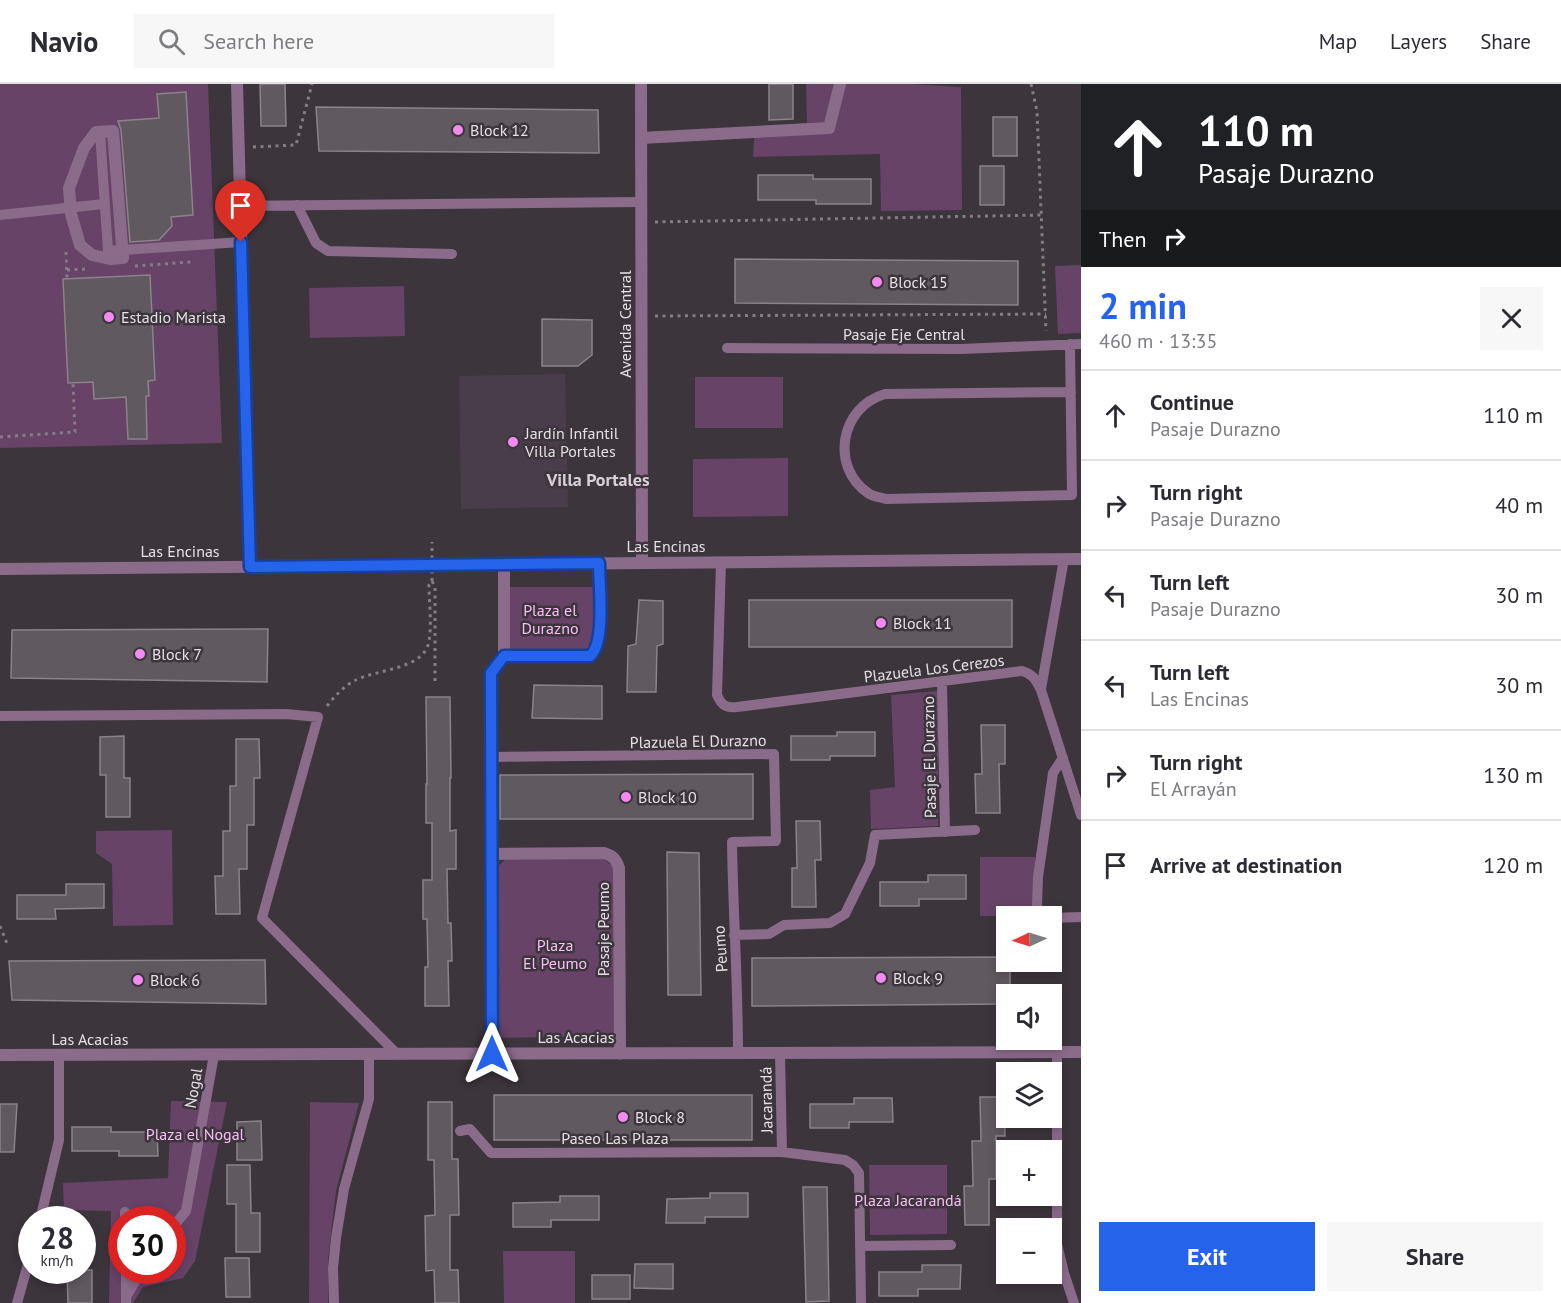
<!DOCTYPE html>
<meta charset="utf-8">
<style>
:root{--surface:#fff;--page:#f7f7f7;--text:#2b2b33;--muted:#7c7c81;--line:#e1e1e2;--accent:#2563eb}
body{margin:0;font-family:"PT Sans",sans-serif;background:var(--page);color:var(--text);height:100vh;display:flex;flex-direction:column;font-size:22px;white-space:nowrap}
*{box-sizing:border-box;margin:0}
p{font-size:20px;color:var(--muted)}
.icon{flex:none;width:33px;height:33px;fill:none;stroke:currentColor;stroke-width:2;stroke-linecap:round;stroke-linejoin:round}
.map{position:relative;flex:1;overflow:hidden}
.sheet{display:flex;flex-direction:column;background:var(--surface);width:480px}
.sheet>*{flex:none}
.guide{background:#202124;color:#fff;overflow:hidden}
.needle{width:39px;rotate:266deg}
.tools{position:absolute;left:996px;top:822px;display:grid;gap:12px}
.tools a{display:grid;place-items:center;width:66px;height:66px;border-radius:0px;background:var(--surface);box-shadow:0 3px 9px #0003;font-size:30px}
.speed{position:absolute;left:18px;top:1122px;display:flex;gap:12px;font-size:30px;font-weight:700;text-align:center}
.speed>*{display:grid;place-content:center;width:78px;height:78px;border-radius:50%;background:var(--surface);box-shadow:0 3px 9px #0003;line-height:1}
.speed small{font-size:15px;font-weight:400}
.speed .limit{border:9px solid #d22;background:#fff;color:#111}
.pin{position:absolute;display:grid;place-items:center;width:51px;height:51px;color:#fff;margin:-62px -26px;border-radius:50% 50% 50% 0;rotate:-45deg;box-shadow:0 0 6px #0007}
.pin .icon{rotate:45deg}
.me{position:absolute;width:66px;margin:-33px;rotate:0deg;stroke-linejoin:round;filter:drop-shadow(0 0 4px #0008)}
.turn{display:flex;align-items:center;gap:21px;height:126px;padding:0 18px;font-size:27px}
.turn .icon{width:78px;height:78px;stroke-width:2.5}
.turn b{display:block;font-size:42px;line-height:51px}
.then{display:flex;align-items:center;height:57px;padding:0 18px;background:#0003;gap:12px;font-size:22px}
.round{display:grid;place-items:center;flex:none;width:63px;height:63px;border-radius:0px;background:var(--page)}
.overview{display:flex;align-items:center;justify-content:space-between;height:102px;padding:0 18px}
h1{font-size:36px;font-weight:700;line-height:45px;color:var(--accent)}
.cta{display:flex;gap:12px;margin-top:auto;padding:12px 18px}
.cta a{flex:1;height:69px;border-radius:0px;background:var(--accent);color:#fff;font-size:24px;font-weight:700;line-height:69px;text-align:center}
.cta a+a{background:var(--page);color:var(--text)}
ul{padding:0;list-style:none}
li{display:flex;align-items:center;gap:18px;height:90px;padding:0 18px;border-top:2px solid var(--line)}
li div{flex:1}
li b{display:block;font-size:22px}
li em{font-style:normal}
header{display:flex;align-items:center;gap:36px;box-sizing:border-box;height:84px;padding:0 30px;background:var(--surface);border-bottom:2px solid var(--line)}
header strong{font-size:28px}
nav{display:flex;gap:33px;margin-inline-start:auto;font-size:21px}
.search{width:420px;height:54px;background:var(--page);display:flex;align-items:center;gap:15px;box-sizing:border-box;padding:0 21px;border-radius:0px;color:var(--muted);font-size:22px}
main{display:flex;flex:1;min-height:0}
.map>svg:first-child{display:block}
.built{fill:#493d49}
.green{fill:#674367;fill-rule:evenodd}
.building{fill:#615960;stroke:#8b828a;stroke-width:1.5}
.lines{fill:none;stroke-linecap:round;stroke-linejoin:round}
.path{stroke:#847e84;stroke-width:3;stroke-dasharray:3 4.5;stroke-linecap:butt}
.service{stroke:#8b6b8a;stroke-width:10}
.pedestrian{stroke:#8b6b8a;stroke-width:12}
.minor{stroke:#8b6b8a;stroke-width:12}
.path-bridge{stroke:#847e84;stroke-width:3;stroke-dasharray:3 4.5;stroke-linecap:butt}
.route-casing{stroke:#184099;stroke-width:15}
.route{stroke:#2563eb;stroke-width:10}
.poi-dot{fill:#f28af2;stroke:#3c353c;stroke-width:2}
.labels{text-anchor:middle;stroke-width:5;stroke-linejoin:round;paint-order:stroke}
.poi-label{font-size:16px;fill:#e5e0e5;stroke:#3c353c;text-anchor:start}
.street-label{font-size:16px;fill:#e5e0e5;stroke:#3c353c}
.park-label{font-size:16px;fill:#fcbefa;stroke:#3c353c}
.neighbourhood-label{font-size:18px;font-weight:bold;fill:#d9cfd9;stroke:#3c353c}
</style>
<header>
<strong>Navio</strong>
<div class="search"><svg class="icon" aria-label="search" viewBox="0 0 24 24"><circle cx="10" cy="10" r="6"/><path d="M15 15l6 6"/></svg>Search here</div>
<nav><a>Map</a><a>Layers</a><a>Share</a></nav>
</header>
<main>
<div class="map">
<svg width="1081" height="1219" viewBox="0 0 1081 1219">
<rect width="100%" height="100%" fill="#3c353c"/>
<path class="built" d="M565 290 568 423 461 425 459 292Z"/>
<path class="green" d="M0 0H208L222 359 0 364Z
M806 0H910L961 3 962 126 881 127 880 70 753 73 755 44 807 39Z
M1081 181V249L1058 250 1055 182Z
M404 202 405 252 310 254 309 204Z
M695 293H783V344H695Z
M788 374V432L693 433V375Z
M507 503H593V555L588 568H509Z
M938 607V742L871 745 870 706 895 703 891 611Z
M172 746 173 841 113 842 112 780 96 769V747Z
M980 773H1035L1034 819 1026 832H980Z
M602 774 614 783 615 952 497 954 498 782 506 775Z
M171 1017 227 1018 195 1177 183 1194 143 1203 133 1219H109L111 1127 64 1126 63 1099 168 1094ZM122 1136H172V1186H122Z
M310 1018 359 1019 336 1107 328 1176V1219H309Z
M869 1081H947V1150L870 1151Z
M503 1167H575V1219H504Z"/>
<path class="building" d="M260 0H285L286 42H261Z
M769 0H793V35L769 36Z
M186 8 193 131 171 133 172 142 159 156 130 158 121 46 118 37 159 34 157 10Z
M316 23 598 26 599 69 319 67Z
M993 33H1017V72H993Z
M980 82H1004V121H980Z
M758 91H813V95H871V120H816V116H758Z
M735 175 1018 177V221L735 219Z
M150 191 155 296 148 297 149 312H146L147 355H128L126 313 94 315 93 298 68 299 63 195Z
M542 235 592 236V271L578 282H542Z
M639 516 663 517V560L657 562 656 608H627L628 562 636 560Z
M749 516H1012V563H749Z
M268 545 267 598 11 594 12 546Z
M534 601 602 602V635L532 634Z
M426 613H450L451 694H450V747L456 746V785H447L448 839H451L452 877H448L449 922H425V883H428L427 835H423V796H432V739H426V700H427Z
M981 641H1005V680H999L1000 729H976L975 690H982Z
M837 648H875V672H830V676H791V652H837Z
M124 652V694H130V733H106V691H100V653Z
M236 655H259L260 694H254V741H247V785H239L240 830H216L215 792H223V747H230V702H236Z
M753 690V735H500V691Z
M796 737H820L821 776H815L816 823H792V784H797Z
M667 768 699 769 701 911H668Z
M928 791H966V815H919V822H880V798H928Z
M66 800H104V824L55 825 56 835H17V811H66Z
M1006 873V878H1010V910H1006V920L752 922V874Z
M265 876 266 920 12 916 9 877Z
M494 1011H752V1056H494Z
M980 1013H1004L1005 1052H996V1095H989V1141H965L964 1102H973L972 1057H981Z
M854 1014H892L893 1038H849V1044H810V1020H854Z
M428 1018H452V1075H458L459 1131H450V1186H458L459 1219H435L434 1186 426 1187 425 1132 435 1131 434 1076H428Z
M0 1020H17L14 1068H0Z
M261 1037 262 1076H237V1038Z
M72 1043H111V1048H157L158 1072H119V1067H72Z
M227 1081H250L251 1129H260V1168H236V1120H227Z
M803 1103H827L829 1217 806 1218Z
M710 1109H748V1133H705V1139H666L667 1115 710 1114Z
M560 1112H599V1136H551V1143H513V1119L560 1118Z
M225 1174H249L250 1213H226Z
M635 1180H673V1205L634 1204Z
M922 1181H961L960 1205H918V1212H879V1188H922Z
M67 1186H92V1219H68Z
M592 1191H630V1215H592Z"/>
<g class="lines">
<path class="path" d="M1031 0 1037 27 1046 247
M253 63 296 61 312 0
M655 138 1043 131
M66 168 67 195
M135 182 191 178V175
M67 186 86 185
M655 232 1046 230
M0 353 75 348 73 299
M327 622C335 612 343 603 354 597 375 585 425 586 429 557 432 539 429 519 429 501L432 497 435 503V597
M0 842 8 862"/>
<path class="service" d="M100 48 108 167 241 158
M297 121 316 159 328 167 452 170
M241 122 641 118
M0 131 104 120
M1070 260 1072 411 886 415C880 413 873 413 868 409 830 383 840 323 885 310L1071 308
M727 264 961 265 1081 260
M721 478 717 611C722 622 726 624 737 623L1022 587C1033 590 1036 596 1041 606L1081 731
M942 598 945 748
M1041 605 1064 475
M0 632 286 630 318 633 262 834 397 970
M493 673 774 670 776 757 732 758C733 828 738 899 738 969
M1044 832 1038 827 1037 821 1038 793 1053 689 1063 674
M1052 834 1081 833
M734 851 769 850 784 841 830 839 845 830 870 779 875 751 975 746
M780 969 782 1068
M1057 969V1160L1064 1189 1074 1219
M460 1047 470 1045 491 1069 782 1068 845 1076 853 1081 859 1089 861 1219
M125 1128V1136
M40 1136 59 1056V971
M172 1144 186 1127 214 971
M860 1162 951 1161
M126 1186V1219
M126 1213 142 1186
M17 1219 32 1166
M334 1219 333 1184 336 1154 344 1105 369 1015V970"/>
<path class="pedestrian" d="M113 47 123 174 110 175 92 171 80 161 71 130 69 104 84 64 96 48Z"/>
<path class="minor" d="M237 0 250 483
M641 0 642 479
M641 54 829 44 840 0
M0 485 1081 475
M504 572H590C606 559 599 500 599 479
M492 770 604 769C613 772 616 775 619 784L620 970
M492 970 491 589 504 572V480
M0 971 1081 968"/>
<path class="path-bridge" d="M432 497V458"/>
</g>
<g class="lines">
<defs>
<path id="route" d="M241 158 250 483 599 479C599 500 606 559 590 572H504L491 589 492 970"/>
</defs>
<use href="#route" class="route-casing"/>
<use href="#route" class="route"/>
</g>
<g class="poi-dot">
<circle cx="458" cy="46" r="6"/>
<circle cx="877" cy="198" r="6"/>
<circle cx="109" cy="233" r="6"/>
<circle cx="513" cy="358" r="6"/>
<circle cx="881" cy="539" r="6"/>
<circle cx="140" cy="570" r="6"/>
<circle cx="626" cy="713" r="6"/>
<circle cx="881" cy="894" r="6"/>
<circle cx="138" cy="896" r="6"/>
<circle cx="623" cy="1033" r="6"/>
</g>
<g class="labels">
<g class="poi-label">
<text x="470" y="52">Block 12</text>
<text x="889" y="204">Block 15</text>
<text x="121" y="239">Estadio Marista</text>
<text x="525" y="355">Jardín Infantil<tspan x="525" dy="18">Villa Portales</tspan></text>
<text x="893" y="545">Block 11</text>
<text x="152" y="576">Block 7</text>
<text x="638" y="719">Block 10</text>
<text x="893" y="900">Block 9</text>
<text x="150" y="902">Block 6</text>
<text x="635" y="1039">Block 8</text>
</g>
<g class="street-label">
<text transform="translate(625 240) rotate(-90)" y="6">Avenida Central</text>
<text x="904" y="256">Pasaje Eje Central</text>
<text x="666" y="468">Las Encinas</text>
<text x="180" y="473">Las Encinas</text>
<text transform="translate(934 584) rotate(-7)" y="6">Plazuela Los Cerezos</text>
<text transform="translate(698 657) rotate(-1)" y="6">Plazuela El Durazno</text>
<text transform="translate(929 673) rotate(-91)" y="6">Pasaje El Durazno</text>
<text transform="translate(603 845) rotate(-90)" y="6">Pasaje Peumo</text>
<text transform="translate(720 865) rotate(-94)" y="6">Peumo</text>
<text x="576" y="959">Las Acacias</text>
<text x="90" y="961">Las Acacias</text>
<text transform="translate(193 1004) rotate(-80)" y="6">Nogal</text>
<text transform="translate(766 1016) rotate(-91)" y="6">Jacarandá</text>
<text x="615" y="1060">Paseo Las Plaza</text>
</g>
<g class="park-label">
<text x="550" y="532">Plaza el<tspan x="550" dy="18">Durazno</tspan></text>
<text x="555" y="867">Plaza<tspan x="555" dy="18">El Peumo</tspan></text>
<text x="195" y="1056">Plaza el Nogal</text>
<text x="908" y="1122">Plaza Jacarandá</text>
</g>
<g class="neighbourhood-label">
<text x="598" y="402">Villa Portales</text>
</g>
</g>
</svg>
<div class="tools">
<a><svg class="needle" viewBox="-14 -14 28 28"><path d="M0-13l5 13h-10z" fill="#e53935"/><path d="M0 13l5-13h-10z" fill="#7c7c81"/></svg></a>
<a><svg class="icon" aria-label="sound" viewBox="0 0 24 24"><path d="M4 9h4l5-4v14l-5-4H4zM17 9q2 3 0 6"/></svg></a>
<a><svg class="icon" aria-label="layers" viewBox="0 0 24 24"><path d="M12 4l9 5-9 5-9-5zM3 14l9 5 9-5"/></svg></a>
<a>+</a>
<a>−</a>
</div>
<div class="speed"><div>28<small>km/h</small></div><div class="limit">30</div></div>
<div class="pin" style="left:241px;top:158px;background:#d93025"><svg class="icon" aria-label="arrive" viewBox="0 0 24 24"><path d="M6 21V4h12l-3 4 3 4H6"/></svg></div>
<svg class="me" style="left:492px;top:970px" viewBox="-20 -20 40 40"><path d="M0-17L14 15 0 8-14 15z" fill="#2563eb" stroke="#fff" stroke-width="4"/></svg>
</div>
<section class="sheet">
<div class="guide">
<div class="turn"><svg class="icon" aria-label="ahead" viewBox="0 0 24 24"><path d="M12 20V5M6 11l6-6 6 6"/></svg><div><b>110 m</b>Pasaje Durazno</div></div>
<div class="then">Then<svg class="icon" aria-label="right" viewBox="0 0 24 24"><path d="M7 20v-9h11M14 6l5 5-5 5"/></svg></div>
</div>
<div class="overview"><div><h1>2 min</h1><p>460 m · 13:35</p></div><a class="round"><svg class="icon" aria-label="close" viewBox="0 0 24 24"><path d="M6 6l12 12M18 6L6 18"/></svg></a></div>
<ul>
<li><svg class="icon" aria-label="ahead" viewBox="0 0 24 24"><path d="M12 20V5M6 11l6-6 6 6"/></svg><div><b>Continue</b><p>Pasaje Durazno</p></div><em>110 m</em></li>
<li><svg class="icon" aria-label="right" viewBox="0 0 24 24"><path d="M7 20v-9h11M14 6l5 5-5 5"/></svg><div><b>Turn right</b><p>Pasaje Durazno</p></div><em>40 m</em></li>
<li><svg class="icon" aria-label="left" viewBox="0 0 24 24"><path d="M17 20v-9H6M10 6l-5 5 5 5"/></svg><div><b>Turn left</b><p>Pasaje Durazno</p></div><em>30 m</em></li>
<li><svg class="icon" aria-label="left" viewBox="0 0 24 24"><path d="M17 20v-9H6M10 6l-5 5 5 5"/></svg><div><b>Turn left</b><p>Las Encinas</p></div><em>30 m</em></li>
<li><svg class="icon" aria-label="right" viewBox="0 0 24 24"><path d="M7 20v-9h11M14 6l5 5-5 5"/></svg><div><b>Turn right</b><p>El Arrayán</p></div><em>130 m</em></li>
<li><svg class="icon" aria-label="arrive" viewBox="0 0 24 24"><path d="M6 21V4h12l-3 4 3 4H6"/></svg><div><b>Arrive at destination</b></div><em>120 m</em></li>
</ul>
<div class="cta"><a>Exit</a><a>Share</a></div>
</section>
</main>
